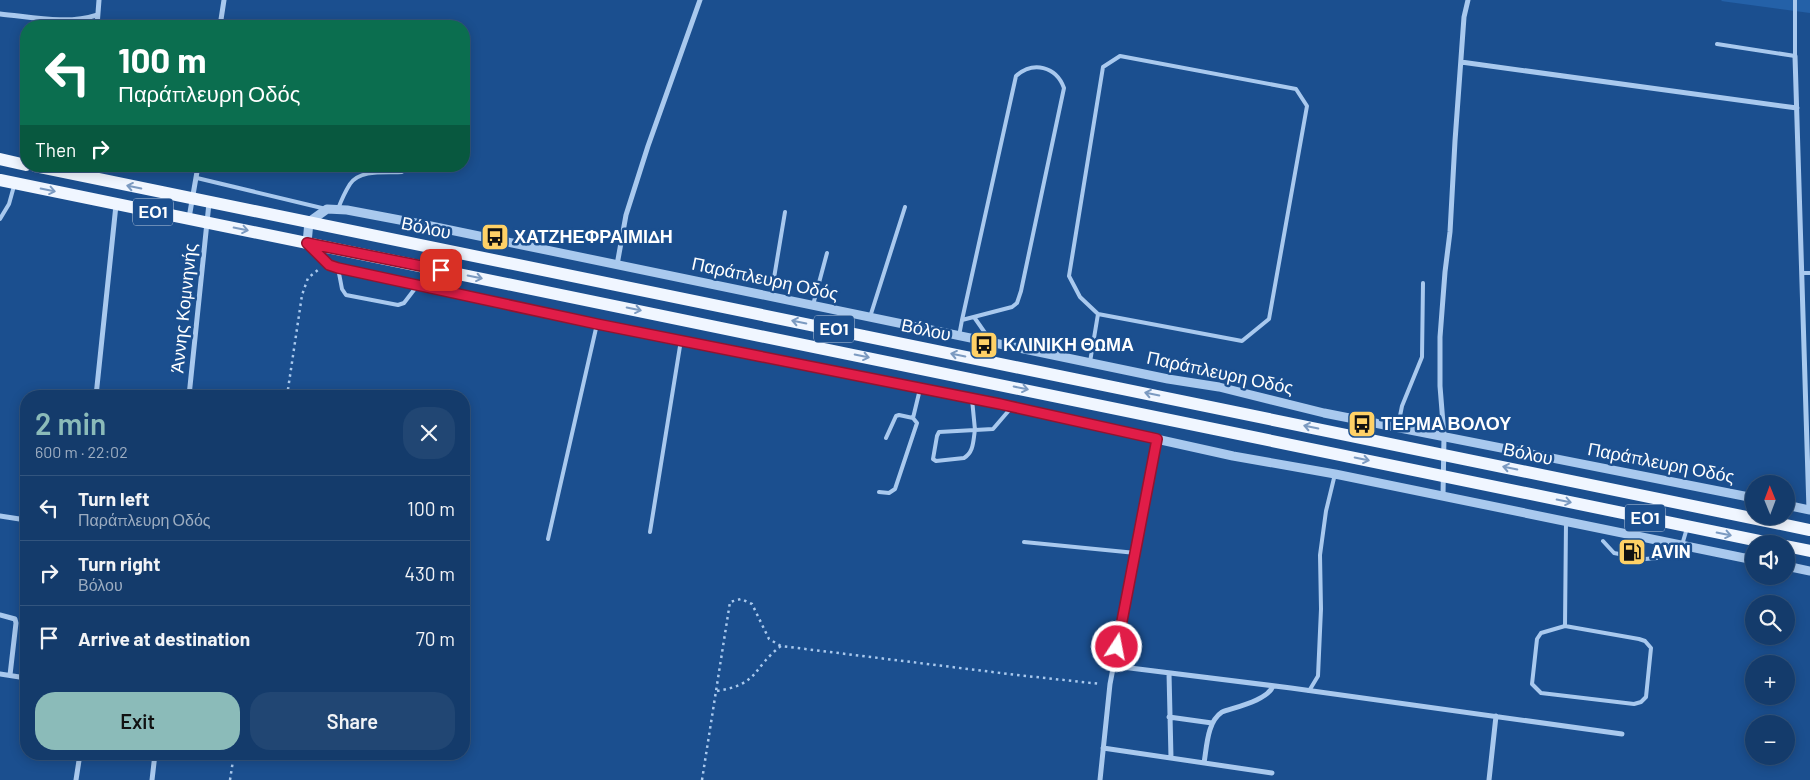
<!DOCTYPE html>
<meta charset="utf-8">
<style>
:root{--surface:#143b6b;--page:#214673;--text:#f1f3f6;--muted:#9dadc1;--line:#33557e;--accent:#8bbbb9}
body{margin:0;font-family:Barlow,sans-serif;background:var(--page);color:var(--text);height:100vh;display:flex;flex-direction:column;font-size:19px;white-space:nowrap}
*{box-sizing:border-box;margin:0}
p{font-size:16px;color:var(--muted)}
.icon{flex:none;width:28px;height:28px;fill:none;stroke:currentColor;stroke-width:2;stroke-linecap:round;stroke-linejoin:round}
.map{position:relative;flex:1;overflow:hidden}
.details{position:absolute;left:20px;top:390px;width:450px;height:370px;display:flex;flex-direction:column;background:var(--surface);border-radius:20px;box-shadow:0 2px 12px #0003,0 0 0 1px var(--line)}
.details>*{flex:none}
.banner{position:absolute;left:20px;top:20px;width:450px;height:152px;border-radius:20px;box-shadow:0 2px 12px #0003,0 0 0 1px var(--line);background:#0b6e4f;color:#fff;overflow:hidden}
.needle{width:32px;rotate:359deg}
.tools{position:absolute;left:1745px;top:475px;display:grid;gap:10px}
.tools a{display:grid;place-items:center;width:50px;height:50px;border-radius:50%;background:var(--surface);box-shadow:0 2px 12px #0003,0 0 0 1px var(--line);font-size:25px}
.pin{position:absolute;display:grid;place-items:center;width:42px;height:42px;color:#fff;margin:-21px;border-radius:10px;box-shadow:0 2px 8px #0006}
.me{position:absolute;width:55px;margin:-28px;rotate:11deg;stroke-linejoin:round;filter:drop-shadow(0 0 4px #0008)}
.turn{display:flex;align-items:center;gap:18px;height:105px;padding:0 15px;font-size:22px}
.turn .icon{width:65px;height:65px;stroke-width:2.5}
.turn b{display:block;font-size:35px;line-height:42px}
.then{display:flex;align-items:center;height:48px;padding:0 15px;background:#0003;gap:10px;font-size:19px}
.round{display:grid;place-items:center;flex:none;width:52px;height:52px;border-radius:20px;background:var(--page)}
.summary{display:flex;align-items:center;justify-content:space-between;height:85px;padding:0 15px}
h1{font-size:30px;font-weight:600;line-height:38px;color:var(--accent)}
.primary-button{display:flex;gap:10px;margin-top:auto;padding:10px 15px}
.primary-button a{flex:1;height:58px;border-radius:20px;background:var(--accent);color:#111;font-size:20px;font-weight:600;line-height:58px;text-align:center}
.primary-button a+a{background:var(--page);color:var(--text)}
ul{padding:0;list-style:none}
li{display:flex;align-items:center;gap:15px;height:65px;padding:0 15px;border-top:1px solid var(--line)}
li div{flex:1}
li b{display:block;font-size:19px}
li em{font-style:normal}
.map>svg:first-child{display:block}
.green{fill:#2461a8}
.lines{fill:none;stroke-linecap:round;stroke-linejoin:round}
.path{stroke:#a9c9ee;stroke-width:2.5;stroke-dasharray:2.5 4;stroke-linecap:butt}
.service{stroke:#a9c9ee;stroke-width:4}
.minor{stroke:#a9c9ee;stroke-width:5}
.tertiary{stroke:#a9c9ee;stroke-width:9}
.primary{stroke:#f0f6ff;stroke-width:12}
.oneway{stroke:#7b9ac1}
.route-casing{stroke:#92132f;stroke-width:12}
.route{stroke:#e11d48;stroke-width:9}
.labels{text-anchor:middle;stroke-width:5;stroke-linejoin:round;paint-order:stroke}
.shield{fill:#1b4f8f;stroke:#bbcadd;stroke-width:1}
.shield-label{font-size:16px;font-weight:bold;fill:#fff}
.street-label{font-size:18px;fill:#fff;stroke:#1b4f8f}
.poi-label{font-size:18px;font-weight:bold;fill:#fff;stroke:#1b4f8f;text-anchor:start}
</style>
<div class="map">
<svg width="1810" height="780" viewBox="0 0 1810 780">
<rect width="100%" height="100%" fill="#1b4f8f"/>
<path class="green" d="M1810 0V13L1721 1 1722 0Z"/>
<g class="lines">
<path class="path" d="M287 396 302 295 308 278 318 270
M717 691C760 684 752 668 781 646L1017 675 1101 684
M230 780 234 754
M702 780 730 602 741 599 752 604 769 639 781 646"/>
<path class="service" d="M1717 44 1795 56V0
M1120 56 1296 89 1307 106 1269 319 1242 341 1098 314 1080 297 1069 276 1103 67Z
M197 178 326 209
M338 209C341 201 345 192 350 184 360 169 386 173 402 172
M0 219 9 204 14 186
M338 268 342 289 346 295 398 305 404 303 417 286
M1802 273H1810
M771 296 785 212
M813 305 827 253
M870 317 905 207
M974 317 990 340
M959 336 962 320 1016 76C1033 61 1056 66 1064 88L1021 291 1017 303 1012 307 962 320
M1090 362 1098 314
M972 399 975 430 993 429 1011 408
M1398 426 1402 406 1422 357 1423 283
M975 430C973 441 974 452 964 458L936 461 933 459 937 436 939 432Z
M886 438 896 416 899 415 913 418
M879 492 889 493 895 489 917 423 913 418 920 389
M650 532 681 340
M548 539 597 324
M1603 541 1614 553 1645 559 1657 558 1669 552
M1024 542 1136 553
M1682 545 1687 528
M1565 626 1639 639 1645 641 1651 648 1646 697 1641 702 1634 704 1541 693 1532 684 1537 639 1541 633Z
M1565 626 1566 522
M1309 691 1318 676 1321 609 1320 555 1326 511 1335 474"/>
<path class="minor" d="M0 14C32 17 67 25 97 15
M97 26 99 0
M220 26 224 0
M1795 56 1809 510
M1461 62 1797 108
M189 218 198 166
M617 265 626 215 648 146 700 0
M96 396 116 205
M189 396 209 203
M1443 496 1444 436 1440 386V337L1445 272 1450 232 1455 141 1464 17 1468 0
M0 516 26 520
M0 615 15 619 16 623 10 675
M1114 666 1291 688 1622 734
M1169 673 1171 758
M0 674 26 678
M1169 717 1212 723
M1103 748 1272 773
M1204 763C1207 746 1207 722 1222 712 1236 707 1268 700 1273 686
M76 780 80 754
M152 780 155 754
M1100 780 1110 684 1157 439
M1489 780 1496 716"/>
<path class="tertiary" d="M1754 498 1324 413 1219 387 1168 379 421 224 347 210 327 209 309 222 307 243 329 265 338 268 597 324 989 402 1233 456 1335 474 1754 560
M1786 505 1810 510
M1786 566 1810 571"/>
<path class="primary" d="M0 159 26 165
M35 166 1810 530
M0 180 1774 544
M1786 546 1810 551"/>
</g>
<defs><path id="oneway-shaft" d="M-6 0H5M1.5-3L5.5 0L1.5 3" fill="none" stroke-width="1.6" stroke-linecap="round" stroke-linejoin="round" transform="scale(1.25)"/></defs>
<g class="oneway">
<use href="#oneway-shaft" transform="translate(134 187) rotate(-168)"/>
<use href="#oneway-shaft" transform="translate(48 190) rotate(11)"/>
<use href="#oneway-shaft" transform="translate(241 229) rotate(11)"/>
<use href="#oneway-shaft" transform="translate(475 277) rotate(12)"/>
<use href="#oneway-shaft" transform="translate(634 309) rotate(12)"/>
<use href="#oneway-shaft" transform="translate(799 322) rotate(-168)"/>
<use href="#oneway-shaft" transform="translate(958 355) rotate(-168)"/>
<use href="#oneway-shaft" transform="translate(862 356) rotate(12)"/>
<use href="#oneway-shaft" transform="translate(1021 388) rotate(12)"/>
<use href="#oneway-shaft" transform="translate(1152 394) rotate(-168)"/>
<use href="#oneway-shaft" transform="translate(1311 427) rotate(-168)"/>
<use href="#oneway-shaft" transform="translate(1362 459) rotate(12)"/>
<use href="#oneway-shaft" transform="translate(1510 468) rotate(-168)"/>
<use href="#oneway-shaft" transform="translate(1564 501) rotate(11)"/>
<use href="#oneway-shaft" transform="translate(1724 534) rotate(11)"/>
</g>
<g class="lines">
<defs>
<path id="route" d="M441 270 307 243 329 265 338 268 597 324 1000 404 1157 439 1117 647"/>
</defs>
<use href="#route" class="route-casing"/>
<use href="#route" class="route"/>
</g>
<defs>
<symbol id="bus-square" viewBox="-11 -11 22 22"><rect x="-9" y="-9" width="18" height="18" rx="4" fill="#ffd166" stroke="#1b4f8f"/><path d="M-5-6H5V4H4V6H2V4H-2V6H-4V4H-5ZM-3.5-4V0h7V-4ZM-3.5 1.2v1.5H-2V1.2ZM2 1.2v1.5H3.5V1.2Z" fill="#111"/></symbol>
<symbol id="fuel-square" viewBox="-11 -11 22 22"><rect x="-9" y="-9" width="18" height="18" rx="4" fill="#ffd166" stroke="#1b4f8f"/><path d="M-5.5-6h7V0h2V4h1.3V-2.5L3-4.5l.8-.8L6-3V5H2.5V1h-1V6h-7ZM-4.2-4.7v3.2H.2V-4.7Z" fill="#111"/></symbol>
</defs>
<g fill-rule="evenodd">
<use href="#bus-square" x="479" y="221" width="32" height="32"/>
<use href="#bus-square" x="968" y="329" width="32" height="32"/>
<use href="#bus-square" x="1346" y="408" width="32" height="32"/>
<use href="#fuel-square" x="1616" y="536" width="32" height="32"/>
</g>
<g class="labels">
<g class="shield">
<rect x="133" y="198.5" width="40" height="27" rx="4"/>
<rect x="814" y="315.5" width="40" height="27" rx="4"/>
<rect x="1625" y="504.5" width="40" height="27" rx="4"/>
</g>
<g class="shield-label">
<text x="153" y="218">ΕΟ1</text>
<text x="834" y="335">ΕΟ1</text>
<text x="1645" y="524">ΕΟ1</text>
</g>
<g class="street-label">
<text transform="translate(426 228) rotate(12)" y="6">Βόλου</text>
<text transform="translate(765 279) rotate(12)" y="6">Παράπλευρη Οδός</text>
<text transform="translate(184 308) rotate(-84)" y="6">Άννης Κομνηνής</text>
<text transform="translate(926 330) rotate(12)" y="6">Βόλου</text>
<text transform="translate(1220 373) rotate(12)" y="6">Παράπλευρη Οδός</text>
<text transform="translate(1528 454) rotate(12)" y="6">Βόλου</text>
<text transform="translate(1661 463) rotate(11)" y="6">Παράπλευρη Οδός</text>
</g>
<g class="poi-label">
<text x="514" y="243">ΧΑΤΖΗΕΦΡΑΙΜΙΔΗ</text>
<text x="1003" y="351">ΚΛΙΝΙΚΗ ΘΩΜΑ</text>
<text x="1381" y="430">ΤΕΡΜΑ ΒΟΛΟΥ</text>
<text x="1651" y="558">AVIN</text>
</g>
</g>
</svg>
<div class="tools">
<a><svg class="needle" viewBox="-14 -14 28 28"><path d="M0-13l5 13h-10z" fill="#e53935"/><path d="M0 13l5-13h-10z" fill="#9dadc1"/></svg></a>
<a><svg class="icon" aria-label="sound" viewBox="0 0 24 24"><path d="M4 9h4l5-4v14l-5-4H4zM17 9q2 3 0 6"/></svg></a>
<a><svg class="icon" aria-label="search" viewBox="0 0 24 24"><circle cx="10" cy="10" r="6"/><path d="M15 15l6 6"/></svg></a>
<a>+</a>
<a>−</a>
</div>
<div class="pin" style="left:441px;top:270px;background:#d93025"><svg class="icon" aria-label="arrive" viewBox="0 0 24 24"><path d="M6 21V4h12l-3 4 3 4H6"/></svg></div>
<svg class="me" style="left:1117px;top:647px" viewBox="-20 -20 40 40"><circle r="17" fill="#e11d48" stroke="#fff" stroke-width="3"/><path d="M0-11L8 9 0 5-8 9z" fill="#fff"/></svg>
<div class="banner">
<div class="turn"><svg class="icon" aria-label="left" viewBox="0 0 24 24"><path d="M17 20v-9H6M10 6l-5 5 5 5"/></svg><div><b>100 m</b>Παράπλευρη Οδός</div></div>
<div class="then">Then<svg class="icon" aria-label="right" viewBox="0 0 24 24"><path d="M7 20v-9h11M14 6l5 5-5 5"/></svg></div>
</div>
<section class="details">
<div class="summary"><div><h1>2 min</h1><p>600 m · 22:02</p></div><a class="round"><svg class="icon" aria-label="close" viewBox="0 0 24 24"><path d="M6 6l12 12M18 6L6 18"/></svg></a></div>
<ul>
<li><svg class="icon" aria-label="left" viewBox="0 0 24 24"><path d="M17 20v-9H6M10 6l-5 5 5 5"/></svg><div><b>Turn left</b><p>Παράπλευρη Οδός</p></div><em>100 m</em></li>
<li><svg class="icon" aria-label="right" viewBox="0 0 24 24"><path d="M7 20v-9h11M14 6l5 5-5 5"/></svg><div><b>Turn right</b><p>Βόλου</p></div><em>430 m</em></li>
<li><svg class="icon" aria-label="arrive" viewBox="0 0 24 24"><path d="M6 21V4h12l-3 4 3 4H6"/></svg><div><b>Arrive at destination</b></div><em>70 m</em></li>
</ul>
<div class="primary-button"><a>Exit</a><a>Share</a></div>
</section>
</div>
